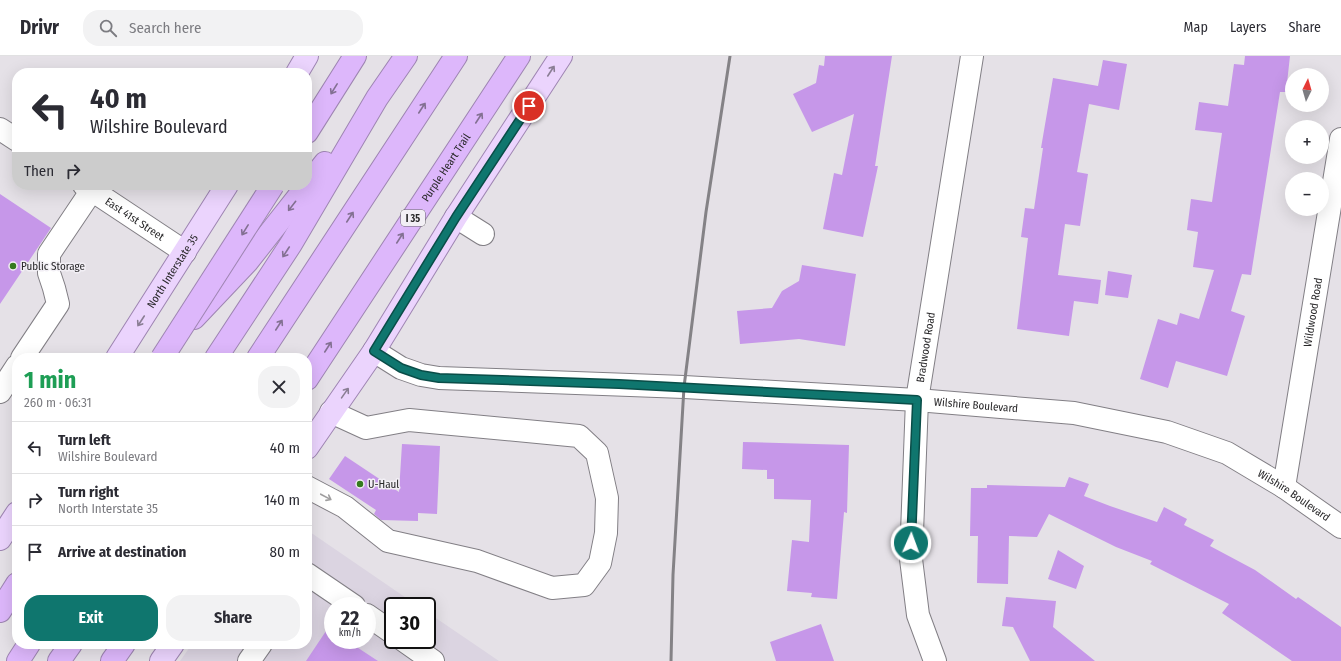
<!DOCTYPE html>
<meta charset="utf-8">
<style>
:root{--surface:#fff;--page:#f2f2f3;--text:#2b2b33;--muted:#7c7c81;--line:#e1e1e2;--accent:#0f766e}
body{margin:0;font-family:"Fira Sans Condensed",sans-serif;background:var(--page);color:var(--text);height:100vh;display:flex;flex-direction:column;font-size:15px;white-space:nowrap}
*{box-sizing:border-box;margin:0}
p{font-size:13px;color:var(--muted)}
.icon{flex:none;width:22px;height:22px;fill:none;stroke:currentColor;stroke-width:2;stroke-linecap:round;stroke-linejoin:round}
.map{position:relative;flex:1;overflow:hidden}
.details{position:absolute;left:12px;top:297px;width:300px;height:296px;display:flex;flex-direction:column;background:var(--surface);border-radius:16px;box-shadow:0 4px 16px #0002}
.details>*{flex:none}
.banner{position:absolute;left:12px;top:12px;width:300px;height:122px;border-radius:16px;box-shadow:0 4px 16px #0002;background:#fff;color:var(--text);overflow:hidden}
.needle{width:26px;rotate:5deg}
.controls{position:absolute;left:1285px;top:12px;display:grid;gap:8px}
.controls a{display:grid;place-items:center;width:44px;height:44px;border-radius:50%;background:var(--surface);box-shadow:0 4px 16px #0002;font-size:20px}
.speed{position:absolute;left:324px;top:541px;display:flex;gap:8px;font-size:20px;font-weight:700;text-align:center}
.speed>*{display:grid;place-content:center;width:52px;height:52px;border-radius:50%;background:var(--surface);box-shadow:0 4px 16px #0002;line-height:1}
.speed small{font-size:10px;font-weight:400}
.speed .limit{border:2px solid #111;border-radius:6px;background:#fff;color:#111}
.pin{position:absolute;display:grid;place-items:center;width:34px;height:34px;color:#fff;margin:-17px;border:2px solid #fff;border-radius:50%;box-shadow:0 1px 4px #0007}
.me{position:absolute;width:44px;margin:-22px;rotate:2deg;stroke-linejoin:round;filter:drop-shadow(0 0 3px #0008)}
.turn{display:flex;align-items:center;gap:14px;height:84px;padding:0 12px;font-size:18px}
.turn .icon{width:52px;height:52px;stroke-width:2.5}
.turn b{display:block;font-size:28px;line-height:34px}
.then{display:flex;align-items:center;height:38px;padding:0 12px;background:#0003;gap:8px;font-size:15px}
.round{display:grid;place-items:center;flex:none;width:42px;height:42px;border-radius:16px;background:var(--page)}
.summary{display:flex;align-items:center;justify-content:space-between;height:68px;padding:0 12px}
h1{font-size:24px;font-weight:700;line-height:30px;color:#1e9e55}
.action{display:flex;gap:8px;margin-top:auto;padding:8px 12px}
.action a{flex:1;height:46px;border-radius:16px;background:var(--accent);color:#fff;font-size:16px;font-weight:700;line-height:46px;text-align:center}
.action a+a{background:var(--page);color:var(--text)}
ul{padding:0;list-style:none}
li{display:flex;align-items:center;gap:12px;height:52px;padding:0 12px;border-top:1px solid var(--line)}
li div{flex:1}
li b{display:block;font-size:15px}
li em{font-style:normal}
header{display:flex;align-items:center;gap:24px;box-sizing:border-box;height:56px;padding:0 20px;background:var(--surface);border-bottom:1px solid var(--line)}
header strong{font-size:19px}
nav{display:flex;gap:22px;margin-inline-start:auto;font-size:14px}
.search{width:280px;height:36px;background:var(--page);display:flex;align-items:center;gap:10px;box-sizing:border-box;padding:0 14px;border-radius:16px;color:var(--muted);font-size:15px}
.map>svg:first-child{display:block}
.built{fill:#dbd4e1;fill-rule:evenodd}
.building{fill:#c697e9}
.lines{fill:none;stroke-linecap:round;stroke-linejoin:round}
.minor-casing{stroke:#827f85;stroke-width:24}
.major-casing{stroke:#9e85b2;stroke-width:24}
.highway-casing{stroke:#9e85b2;stroke-width:24}
.minor{stroke:#fff;stroke-width:22}
.major{stroke:#ebd4fd;stroke-width:22}
.highway{stroke:#ddb7fb;stroke-width:22}
.rail{stroke:#848286;stroke-width:3}
.highway-bridge-casing{stroke:#9e85b2;stroke-width:24;stroke-linecap:butt}
.highway-bridge{stroke:#ddb7fb;stroke-width:22}
.oneway{stroke:#8a7e94}
.oneway2{stroke:#837092}
.oneway3{stroke:#9f9e9f}
.route-casing{stroke:#0a4d48;stroke-width:10}
.route{stroke:#0f766e;stroke-width:7}
.poi-dot{fill:#347a1e;stroke:#f2eff5;stroke-width:1.5}
.labels{text-anchor:middle;stroke-width:3;stroke-linejoin:round;paint-order:stroke}
.shield{fill:#f2eff5;stroke:#656467;stroke-width:1}
.shield-label{font-size:10px;font-weight:bold;fill:#29282a}
.street-label{font-size:11px;fill:#29282a;stroke:#f2eff5}
.poi-label{font-size:11px;fill:#29282a;stroke:#f2eff5;text-anchor:start}
</style>
<header>
<strong>Drivr</strong>
<div class="search"><svg class="icon" aria-label="search" viewBox="0 0 24 24"><circle cx="10" cy="10" r="6"/><path d="M15 15l6 6"/></svg>Search here</div>
<nav><a>Map</a><a>Layers</a><a>Share</a></nav>
</header>
<div class="map">
<svg width="1341" height="605" viewBox="0 0 1341 605">
<rect width="100%" height="100%" fill="#e5e1e7"/>
<path class="built" d="M307 474 418 550H393V584H427V556L499 605H180L192 588H307ZM333 550H367V584H333Z"/>
<path class="building" d="M825 0H892L875 110H878L863 181 823 173 834 117 842 119 854 58 812 76 793 38 816 27 819 9 824 10Z
M1245 0H1290L1286 36H1280L1251 219 1242 218 1231 255 1245 260 1227 320 1176 305 1168 332 1140 323 1158 263 1177 269 1180 257 1199 263 1214 214 1193 211 1198 176 1187 174 1191 143 1212 146 1222 77 1195 74 1199 46 1228 50 1234 8 1244 9Z
M1103 4 1127 8 1119 54 1089 48 1077 116 1088 118 1080 170 1065 168 1058 219 1101 224 1098 248 1074 245 1069 280 1017 273 1028 182 1021 181 1025 152 1034 153 1043 92H1041L1053 22 1098 30Z
M0 138 51 172 0 248Z
M802 209 856 218 845 290 799 283 740 288 737 255 772 252 782 235 799 225Z
M1108 215 1132 219 1128 242 1105 239Z
M743 386 849 389 847 457 844 456 837 543 811 541 812 537 787 535 792 484 809 486 811 444 774 443V423H767V414L742 413Z
M402 388 440 390 437 458 418 457V465L381 464 374 458 376 454 329 423 345 400 399 436Z
M1069 421 1089 428 1084 440 1110 450 1157 466 1164 451 1187 463 1184 469 1214 484 1210 490 1255 514 1296 543 1298 541 1341 571V605H1292L1222 557 1229 548 1150 508 1152 505 1116 491 1049 458 1037 481 1009 480 1008 528 977 527 978 480H970L971 432H987V429L1065 431Z
M1058 494 1084 510 1076 533 1048 523Z
M1006 541 1056 545 1053 571 1095 605H1030L1013 571 1002 570Z
M821 568 834 605H776L770 586Z
M328 572 333 575V584H346L378 605H306Z"/>
<g class="lines">
<defs>
<g id="minor">
<path d="M0 73 17 84"/>
<path id="s1" d="M84 129 185 196"/>
<path d="M456 161 483 178"/>
<path id="s2" d="M374 295 401 312 421 319 439 322 684 331 917 344 1074 357 1167 376 1227 397 1284 431 1341 471"/>
<path d="M22 302 58 248 54 232 49 217V198L92 134"/>
<path d="M0 336 17 310"/>
<path d="M307 431 345 451 388 485 477 505 552 532 584 529 600 507 606 477 607 442 597 397 579 380 409 364 366 372 331 356"/>
<path id="s3" d="M1284 431 1341 83"/>
<path d="M307 518 354 550"/>
<path d="M367 559 393 577"/>
<path d="M403 584 433 605"/>
<path d="M249 605 261 588"/>
<path id="s4" d="M935 605 918 559 911 503 917 344 972 0"/>
</g>
<g id="major">
<path d="M297 17 307 0"/>
<path id="s5" d="M117 302 227 129"/>
<path d="M307 392 374 295 456 161 561 0"/>
<path d="M0 483 17 457"/>
<path d="M161 605 173 588"/>
</g>
<g id="highway">
<path d="M307 76 355 0"/>
<path d="M194 262 247 206 325 107"/>
<path d="M216 302 291 188 377 42 406 0"/>
<path d="M258 302 456 0"/>
<path id="s6" d="M307 323 519 0"/>
<path d="M0 555 17 528"/>
<path d="M18 605 29 588"/>
<path d="M59 605 71 588"/>
<path d="M112 605 124 588"/>
</g>
</defs>
<use href="#minor" class="minor-casing"/>
<use href="#major" class="major-casing"/>
<use href="#highway" class="highway-casing"/>
<use href="#minor" class="minor"/>
<use href="#major" class="major"/>
<use href="#highway" class="highway"/>
<path class="rail" d="M671 605 673 519 684 331 706 156 730 0"/>
<defs>
<path id="highway-bridge" d="M162 302 273 129"/>
</defs>
<use href="#highway-bridge" class="highway-bridge-casing"/>
<use href="#highway-bridge" class="highway-bridge"/>
</g>
<defs><path id="oneway-shaft" d="M-6 0H5M1.5-3L5.5 0L1.5 3" fill="none" stroke-width="1.6" stroke-linecap="round" stroke-linejoin="round"/></defs>
<g class="oneway">
<use href="#oneway-shaft" transform="translate(551 15) rotate(-57)"/>
<use href="#oneway-shaft" transform="translate(141 265) rotate(123)"/>
<use href="#oneway-shaft" transform="translate(345 337) rotate(-55)"/>
</g>
<g class="oneway2">
<use href="#oneway-shaft" transform="translate(334 33) rotate(122)"/>
<use href="#oneway-shaft" transform="translate(422 52) rotate(-57)"/>
<use href="#oneway-shaft" transform="translate(479 62) rotate(-57)"/>
<use href="#oneway-shaft" transform="translate(292 150) rotate(128)"/>
<use href="#oneway-shaft" transform="translate(350 161) rotate(-57)"/>
<use href="#oneway-shaft" transform="translate(245 174) rotate(122)"/>
<use href="#oneway-shaft" transform="translate(400 182) rotate(-57)"/>
<use href="#oneway-shaft" transform="translate(286 196) rotate(123)"/>
<use href="#oneway-shaft" transform="translate(279 269) rotate(-57)"/>
<use href="#oneway-shaft" transform="translate(328 291) rotate(-57)"/>
</g>
<use class="oneway3" href="#oneway-shaft" transform="translate(326 441) rotate(28)"/>
<g class="lines">
<defs>
<path id="route" d="M529 50 456 161 374 295 401 312 421 319 439 322 619 328 917 344 911 487"/>
</defs>
<use href="#route" class="route-casing"/>
<use href="#route" class="route"/>
</g>
<g class="poi-dot">
<circle cx="13" cy="210" r="4"/>
<circle cx="360" cy="428" r="4"/>
</g>
<g class="labels">
<rect class="shield" x="401" y="154" width="24" height="16" rx="3"/>
<g class="shield-label">
<text x="413" y="166">I 35</text>
</g>
<g class="street-label">
<text dy="4" stroke="none"><textPath href="#s6" startOffset="253">Purple Heart Trail</textPath></text>
<text dy="4" stroke="none"><textPath href="#s1" startOffset="61">East 41st Street</textPath></text>
<text dy="4" stroke="none"><textPath href="#s5" startOffset="103">North Interstate 35</textPath></text>
<text dy="4" stroke="none"><textPath href="#s3" startOffset="177">Wildwood Road</textPath></text>
<text dy="4" stroke="none"><textPath href="#s4" startOffset="318">Bradwood Road</textPath></text>
<text dy="4" stroke="none"><textPath href="#s2" startOffset="609">Wilshire Boulevard</textPath></text>
<text dy="4" stroke="none"><textPath href="#s2" startOffset="945">Wilshire Boulevard</textPath></text>
</g>
<g class="poi-label">
<text x="21" y="214">Public Storage</text>
<text x="368" y="432">U-Haul</text>
</g>
</g>
</svg>
<div class="controls">
<a><svg class="needle" viewBox="-14 -14 28 28"><path d="M0-13l5 13h-10z" fill="#e53935"/><path d="M0 13l5-13h-10z" fill="#7c7c81"/></svg></a>
<a>+</a>
<a>−</a>
</div>
<div class="speed"><div>22<small>km/h</small></div><div class="limit">30</div></div>
<div class="pin" style="left:529px;top:50px;background:#d93025"><svg class="icon" aria-label="arrive" viewBox="0 0 24 24"><path d="M6 21V4h12l-3 4 3 4H6"/></svg></div>
<svg class="me" style="left:911px;top:487px" viewBox="-20 -20 40 40"><circle r="17" fill="#0f766e" stroke="#fff" stroke-width="3"/><path d="M0-11L8 9 0 5-8 9z" fill="#fff"/></svg>
<div class="banner">
<div class="turn"><svg class="icon" aria-label="left" viewBox="0 0 24 24"><path d="M17 20v-9H6M10 6l-5 5 5 5"/></svg><div><b>40 m</b>Wilshire Boulevard</div></div>
<div class="then">Then<svg class="icon" aria-label="right" viewBox="0 0 24 24"><path d="M7 20v-9h11M14 6l5 5-5 5"/></svg></div>
</div>
<section class="details">
<div class="summary"><div><h1>1 min</h1><p>260 m · 06:31</p></div><a class="round"><svg class="icon" aria-label="close" viewBox="0 0 24 24"><path d="M6 6l12 12M18 6L6 18"/></svg></a></div>
<ul>
<li><svg class="icon" aria-label="left" viewBox="0 0 24 24"><path d="M17 20v-9H6M10 6l-5 5 5 5"/></svg><div><b>Turn left</b><p>Wilshire Boulevard</p></div><em>40 m</em></li>
<li><svg class="icon" aria-label="right" viewBox="0 0 24 24"><path d="M7 20v-9h11M14 6l5 5-5 5"/></svg><div><b>Turn right</b><p>North Interstate 35</p></div><em>140 m</em></li>
<li><svg class="icon" aria-label="arrive" viewBox="0 0 24 24"><path d="M6 21V4h12l-3 4 3 4H6"/></svg><div><b>Arrive at destination</b></div><em>80 m</em></li>
</ul>
<div class="action"><a>Exit</a><a>Share</a></div>
</section>
</div>
